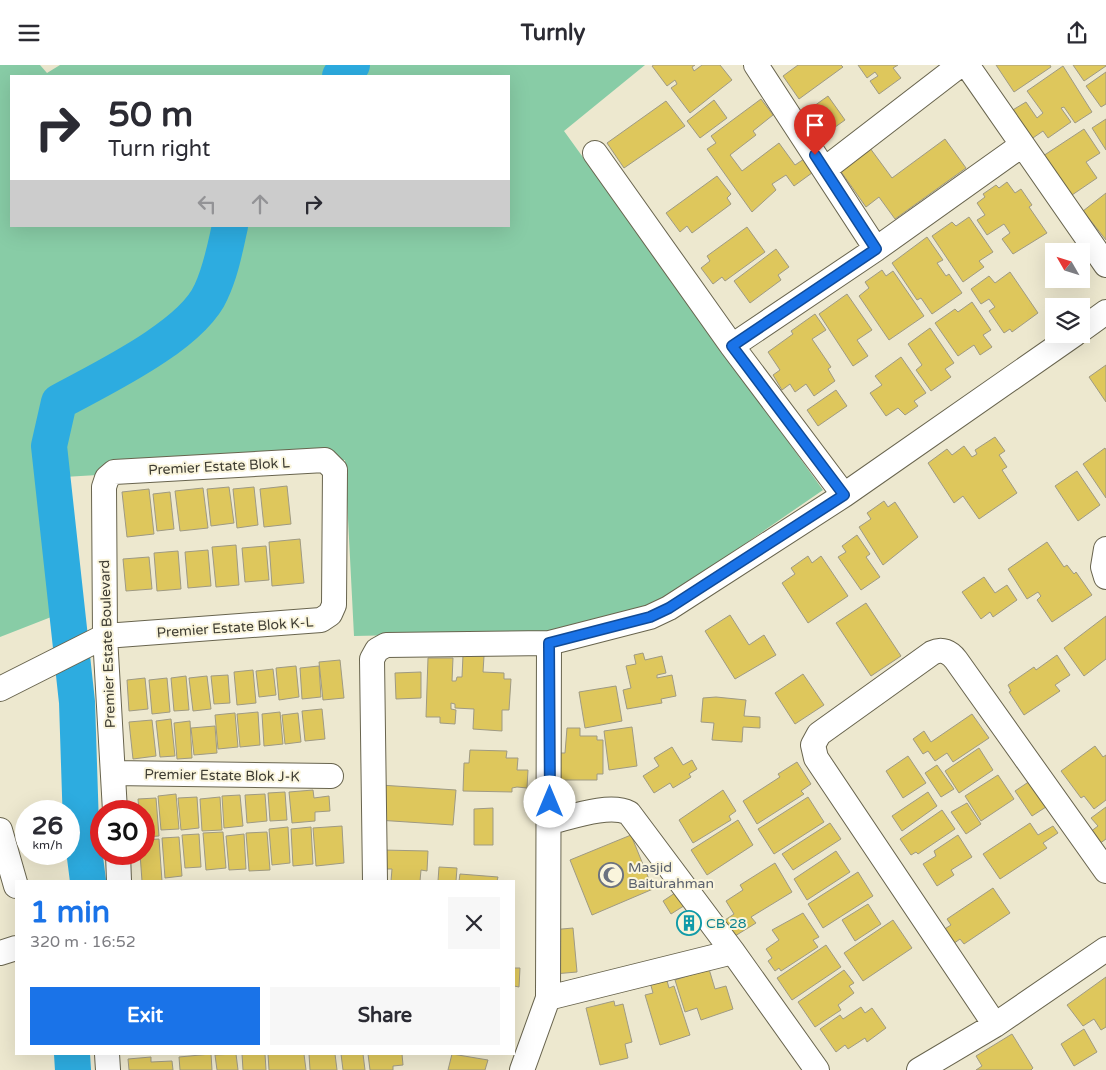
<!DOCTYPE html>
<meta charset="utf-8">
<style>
:root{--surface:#fff;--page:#f7f7f7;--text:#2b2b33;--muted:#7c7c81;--accent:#1a73e8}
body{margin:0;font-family:"Varela Round",sans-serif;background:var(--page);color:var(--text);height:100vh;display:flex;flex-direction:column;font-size:19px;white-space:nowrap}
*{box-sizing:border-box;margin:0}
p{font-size:16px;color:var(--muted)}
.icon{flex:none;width:28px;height:28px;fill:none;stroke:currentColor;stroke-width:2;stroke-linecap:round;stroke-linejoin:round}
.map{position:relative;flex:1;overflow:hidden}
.details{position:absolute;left:15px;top:815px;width:500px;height:175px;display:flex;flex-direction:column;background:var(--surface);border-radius:0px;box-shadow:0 5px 20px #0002}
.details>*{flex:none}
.hud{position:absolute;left:10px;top:10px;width:500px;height:152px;border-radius:0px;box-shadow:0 5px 20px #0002;background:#fff;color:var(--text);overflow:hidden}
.needle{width:32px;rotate:309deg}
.fabs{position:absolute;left:1045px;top:178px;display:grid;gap:10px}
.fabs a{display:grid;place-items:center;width:45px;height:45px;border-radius:0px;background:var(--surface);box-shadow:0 5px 20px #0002;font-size:25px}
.speed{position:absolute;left:15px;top:735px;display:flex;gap:10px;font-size:25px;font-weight:700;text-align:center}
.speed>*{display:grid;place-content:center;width:65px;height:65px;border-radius:50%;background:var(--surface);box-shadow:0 5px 20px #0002;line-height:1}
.speed small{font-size:12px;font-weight:400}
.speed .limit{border:8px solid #d22;background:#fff;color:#111}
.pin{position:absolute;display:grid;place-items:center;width:42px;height:42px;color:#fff;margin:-51px -21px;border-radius:50% 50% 50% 0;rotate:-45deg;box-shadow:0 0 5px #0007}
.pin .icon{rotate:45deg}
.me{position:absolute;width:55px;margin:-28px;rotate:0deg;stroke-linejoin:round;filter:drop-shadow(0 0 4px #0008)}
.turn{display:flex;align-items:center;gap:18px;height:105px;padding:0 15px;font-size:22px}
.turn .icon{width:65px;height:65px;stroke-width:2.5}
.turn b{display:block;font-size:35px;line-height:42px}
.lanes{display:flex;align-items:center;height:48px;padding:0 15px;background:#0003;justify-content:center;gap:25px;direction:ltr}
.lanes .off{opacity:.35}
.round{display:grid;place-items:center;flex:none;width:52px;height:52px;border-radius:0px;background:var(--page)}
.summary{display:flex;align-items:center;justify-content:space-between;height:85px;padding:0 15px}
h1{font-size:30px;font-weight:700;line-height:38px;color:var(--accent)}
.action{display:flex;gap:10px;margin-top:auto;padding:10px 15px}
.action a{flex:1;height:58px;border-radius:0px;background:var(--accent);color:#fff;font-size:20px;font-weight:700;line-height:58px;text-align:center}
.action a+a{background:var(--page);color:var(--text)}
header{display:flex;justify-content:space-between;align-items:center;height:65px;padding:0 15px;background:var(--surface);font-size:22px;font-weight:700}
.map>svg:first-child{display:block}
.green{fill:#88cca6;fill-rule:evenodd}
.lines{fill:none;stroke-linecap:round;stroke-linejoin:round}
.river{stroke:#2dace0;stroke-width:36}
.building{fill:#dec75c;stroke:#9f9a83}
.minor-casing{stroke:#68644e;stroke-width:26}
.minor{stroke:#fff;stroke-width:24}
.route-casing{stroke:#114b97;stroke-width:12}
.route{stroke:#1a73e8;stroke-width:9}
.labels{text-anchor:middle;stroke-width:4;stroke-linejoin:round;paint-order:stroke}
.street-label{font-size:14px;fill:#3f3d33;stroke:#faf5dc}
.worship-label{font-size:14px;fill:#5b616d;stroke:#faf5dc;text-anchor:start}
.culture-label{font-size:14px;fill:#0d838f;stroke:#faf5dc;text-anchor:start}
</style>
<header><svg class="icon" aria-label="menu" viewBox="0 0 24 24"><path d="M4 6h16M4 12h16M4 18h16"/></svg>Turnly<svg class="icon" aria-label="share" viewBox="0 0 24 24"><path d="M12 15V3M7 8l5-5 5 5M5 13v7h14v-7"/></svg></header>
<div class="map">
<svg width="1106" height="1005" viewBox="0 0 1106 1005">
<rect width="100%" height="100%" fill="#ede8cf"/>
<path class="green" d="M0 0H40L47 8 60 0H645L564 66 823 425 659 538 543 567 354 571 345 395 64 412V547L0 572ZM11 11H509V161H11Z"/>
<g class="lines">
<path class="river" d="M340 11 352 0
M88 816 81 761 77 637 49 381 59 337C101 314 192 271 211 227 221 206 225 183 230 161
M72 989 73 1005"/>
</g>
<path class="building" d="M654 0H695L692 2 694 6 702 0H720L732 15 690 48 671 23 677 19 675 15 667 21 652 1Z
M798 0H841L843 2 799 34 783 11Z
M858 0H898L893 3 901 13 879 29 870 16 878 11 875 7 867 13Z
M996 0H1050L1051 2 1014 27Z
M1073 0H1106V1L1084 16Z
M1063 1 1092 47 1075 58 1064 42 1061 43 1071 57 1048 73 1043 66 1030 75 1011 46 1026 37 1037 53 1043 48 1027 26Z
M1106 7V39L1101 42 1086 21Z
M828 31 845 55 817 75 800 51Z
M761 34 773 50 753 66 756 70 730 90 742 106 779 78 795 100 807 92 816 105 794 121 786 110 772 119 776 125 752 147 707 84 716 78 711 71Z
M714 35 727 53 700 73 687 56Z
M666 36 685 61 624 103 607 78Z
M1106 54V85L1092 63Z
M1084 64 1100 88 1086 97 1097 113 1072 130 1043 91Z
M945 74 966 103 895 154 879 132 866 142 837 101 867 79 892 113Z
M717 111 731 129 727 133 731 139 692 168 687 161 680 167 666 148Z
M1007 117 1015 128 1021 124 1032 140 1029 142 1047 168 1013 189 1002 174 1010 168 1004 159 987 170 977 155 985 150 977 138 985 132 983 129 996 120 999 123Z
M1106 128V175L1083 146Z
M969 152 993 187 979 196 984 202 963 217 932 171 952 157 956 161Z
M747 162 765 187 725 216 722 212 713 219 701 203 710 196 707 191Z
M927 172 943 195 937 198 946 211 949 209 962 228 932 249 921 233 917 235 892 198Z
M776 184 789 202 778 210 781 215 750 238 734 216Z
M882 205 886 211 893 206 924 251 889 275 859 231 869 223 865 217Z
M1010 207 1038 248 1012 267 1010 264 1004 268 989 246 995 242 989 234 981 239 971 224 989 211 995 218Z
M847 229 872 265 857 275 868 291 853 301 819 249Z
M972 237 991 265 983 270 992 282 980 290 974 280 958 291 935 258 955 244 958 247Z
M815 249 826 265 812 274 831 302 828 304 835 316 814 331 806 319 795 327 790 319 782 325 773 310 780 305 768 287 793 269 791 266Z
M930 263 954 298 945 304 951 312 931 326 916 305 922 300 908 279Z
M901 292 926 328 914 336 918 341 905 350 898 343 886 351 870 328 882 320 875 311Z
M1106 300V337L1089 312Z
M836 325 847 341 818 361 807 345Z
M995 372 1005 386 999 390 1007 402 1002 405 1017 428 979 454 963 431 954 438 928 398 947 384 952 390 964 381 972 392 977 389 975 385Z
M1105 383 1106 385V433L1083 399Z
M1077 406 1100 440 1078 456 1055 421Z
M287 421 291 459 264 462 260 424Z
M229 422 234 458 211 461 207 424Z
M254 422 258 460 237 463 233 424Z
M203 423 208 463 180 466 175 426Z
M149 424 154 469 127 472 122 427Z
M170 427 174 464 157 466 153 429Z
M884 436 888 442 895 437 918 472 883 500 859 462 871 454 867 448Z
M857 470 870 489 866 492 880 512 861 525 838 492 846 487 842 481Z
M300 474 304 518 272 521 269 477Z
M1047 477 1064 502 1067 500 1074 509 1076 507 1092 530 1052 557 1037 535 1041 531 1038 527 1027 534 1008 504Z
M236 480 239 520 216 522 212 482Z
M266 481 269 515 245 517 242 483Z
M208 485 211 521 188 523 185 487Z
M178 486 181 524 157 526 154 488Z
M808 491 812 498 821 491 848 531 808 558 782 518 795 509 791 503Z
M149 492 152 524 126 526 123 494Z
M984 512 995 528 1007 520 1017 535 993 552 990 547 981 554 962 527Z
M866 538 901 591 871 611 836 558Z
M730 550 749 580 764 570 776 590 735 614 705 566Z
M1106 551V594L1084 611 1064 583Z
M643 588 645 595 662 591 666 608 657 610V613L672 610 676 631 661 634 662 638 627 644 623 625 631 623 626 601 636 599 634 590Z
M463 590 484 591 483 607 504 608V614H511L509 645H502V666L473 664 474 644 455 643V639L451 638V644L456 645 455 659 440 658V652H426L428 593H453L452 616H456L457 612H462Z
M1057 590 1070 610 1055 620 1060 626 1024 650 1009 627 1011 626 1008 620 1034 602 1036 605Z
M340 595 344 633 323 635 319 597Z
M296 601 299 632 279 635 276 603Z
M319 601 321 632 302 634 300 603Z
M273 604 276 630 259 632 256 606Z
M253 605 256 638 237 640 234 607Z
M421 607V633L396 634 395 608Z
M803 609 824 640 795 659 775 628Z
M228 610 230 638 214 639 211 611Z
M186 611 189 645 174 646 171 613Z
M207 611 211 644 193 646 189 613Z
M145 613 148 644 129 646 127 615Z
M167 613 170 647 152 649 149 615Z
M616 621 622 656 585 663 579 627Z
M716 632 746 635 744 651 760 652V663L743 662 742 677 712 675 714 658 701 657 703 633Z
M322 644 325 674 305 676 302 646Z
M258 647 260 680 240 682 237 649Z
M280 647 283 679 264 681 262 649Z
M235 648 238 682 218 684 215 650Z
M298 648 301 677 285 679 282 650Z
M972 649 989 673 953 697 947 688 935 696 928 686 923 689 913 674 924 666 931 677Z
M171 654 175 691 160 692 156 656Z
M152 655 156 691 133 694 129 657Z
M190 656 192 693 177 694 174 658Z
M215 661 217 688 194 690 191 663Z
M632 662 637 701 609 705 604 666Z
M567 663H580V671H597V675H603V709H597V715H558V688H565Z
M1095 681 1103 692 1106 690V735L1094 744 1084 731 1081 733 1061 706Z
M672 682 683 700 692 695 697 704 689 709 691 712 673 723 670 718 654 728 643 711 659 701 654 693Z
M979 683 993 705 959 728 945 706Z
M470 685 507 686 506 693H518L517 705H528L527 723 517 722 512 723V727L463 726 464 698H469Z
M908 691 926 718 903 733 886 706Z
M797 697 811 719 801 726 804 729 757 759 743 736 780 712 778 709Z
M937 700 954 724 941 732 925 708Z
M998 710 1014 734 981 756 965 731Z
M1030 716 1046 742 1032 751 1015 726Z
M380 720 456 725 453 760 377 755Z
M313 725 314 733 329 731 330 746 315 747V756L292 758 289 727Z
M723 725 736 746 729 751 731 755 693 778 679 755Z
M285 727 287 755 270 756 268 728Z
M928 727 937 741 902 766 892 751Z
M176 729 179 764 161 765 158 731Z
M265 729 267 756 247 758 245 730Z
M240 730 243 761 224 763 222 731Z
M197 732 199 763 181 765 178 733Z
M220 732 222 765 202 766 200 734Z
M808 732 824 757 774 789 758 764Z
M156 733 159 771 144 772V746H139L138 734Z
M967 738 981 759 966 769 951 747Z
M1106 742V774L1099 779 1090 767 1098 761 1091 753Z
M493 743V780H474V744Z
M942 745 955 764 918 789 916 787 911 790 900 774Z
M738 755 753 780 707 810 691 785Z
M830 758 841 774 793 805 782 789Z
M1030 758 1038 770 1053 761 1058 768 1043 778 1047 783 1000 814 983 789Z
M342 761 344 798 316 801 313 763Z
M288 762 290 798 272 800 269 764Z
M311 762 313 799 293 801 291 764Z
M223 767 226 803 206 805 203 768Z
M267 767 270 805 249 806 246 768Z
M199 769 201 802 185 803 182 770Z
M244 769 246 804 229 805 226 771Z
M631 770 653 824 592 850 570 795Z
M958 770 972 792 951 805 954 810 937 821 923 799 936 791 934 786Z
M179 772 182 811 165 813 162 773Z
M159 774 162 816H142L140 789H144V775Z
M382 785 428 786 427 806 421 805 420 816H391L392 804H382Z
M836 786 850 807 807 835 794 814Z
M775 798 792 827 751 852 756 858 735 871 725 855 734 849 726 836 743 825 740 820Z
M439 802 457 803 456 816H438Z
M858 807 873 831 823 863 808 839Z
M460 809 498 812 497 816H459Z
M993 823 1010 848 964 879 960 874 953 879 943 865 951 860 947 854Z
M681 824 690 837 671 849 663 836Z
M868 839 881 859 855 876 842 855Z
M690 846 700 863 689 870 679 853Z
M803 848 819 872 813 875 818 882 781 906 779 903 775 906 768 896 772 893 766 884 779 875 772 865Z
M893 855 912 883 863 916 844 888Z
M573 863 577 907 554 909 551 865Z
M826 880 841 902 792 935 777 913Z
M514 903H520L519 922 514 921Z
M709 904 715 924 726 921 733 944 701 955 697 943 685 947 675 915Z
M844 905 854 918 849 921 854 928 838 940 841 945 815 962 798 937Z
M666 912 669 923 674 921 690 970 660 980 645 930 653 928 650 917Z
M1106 912V962L1101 965 1094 954 1083 961 1067 940Z
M614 936 615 941 623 939 632 977 625 979 628 993 600 1000 586 943Z
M861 942 865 948 872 943 886 963 867 977 865 973 848 984 845 980 836 987 820 964 840 950 843 954Z
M1084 964 1097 987 1074 1001 1061 979Z
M1012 969 1033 1003 1031 1005H976L982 1001 976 991Z
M211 989 212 1005H180L179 992Z
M236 989 238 1005H217L215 990Z
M242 989H265L266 1005H243Z
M268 989H304L306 1005H269Z
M309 989H335L337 1005H310Z
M341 989H363L365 1005H343Z
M368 989H402L403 1000 393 1001V1005H370Z
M452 989 488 995 485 1005H448Z
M151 992V997L172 996 173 1005H129L128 994Z"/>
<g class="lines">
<defs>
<path id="minor" d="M756 0 876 184
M967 0 1106 200
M595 88 732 281 844 430
M825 104 960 0
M1081 265 1106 247
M732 281 876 184 1022 80
M1106 484 1103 502 1106 512
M0 624 105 571 321 555 330 549 334 540 335 405 325 395 114 407 107 413 104 422 105 571 115 746
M113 708 331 711
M550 757C571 752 610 738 629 748L733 887 817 1005
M0 765 16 821
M118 789 119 816
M375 816 372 594 377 585 386 580 549 578 650 552 669 543 844 430 1075 269
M0 888 16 883
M548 933 733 887
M995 960 816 693 813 680 819 669 932 588C942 583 950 587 956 595L1106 806
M107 989 108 1005
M522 1005 548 933 549 578
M919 1005 995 960 1106 884"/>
</defs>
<use href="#minor" class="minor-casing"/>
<use href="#minor" class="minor"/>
</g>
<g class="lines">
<defs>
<path id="route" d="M550 737 549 578 650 552 669 543 844 430 732 281 876 184 815 90"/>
</defs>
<use href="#route" class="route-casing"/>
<use href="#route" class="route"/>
</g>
<defs>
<symbol id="mosque-ring" viewBox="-11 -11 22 22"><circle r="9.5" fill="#faf5dc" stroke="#6b7280" stroke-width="1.5"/><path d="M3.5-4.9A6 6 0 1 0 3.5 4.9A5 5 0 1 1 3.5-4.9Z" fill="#6b7280"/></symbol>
<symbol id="building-ring" viewBox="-11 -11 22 22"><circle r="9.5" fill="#faf5dc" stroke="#0f9aa8" stroke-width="1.5"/><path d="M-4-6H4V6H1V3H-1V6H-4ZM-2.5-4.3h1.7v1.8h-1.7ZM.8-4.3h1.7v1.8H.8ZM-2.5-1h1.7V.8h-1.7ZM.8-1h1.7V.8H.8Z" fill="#0f9aa8"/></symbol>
</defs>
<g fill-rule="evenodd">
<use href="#mosque-ring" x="597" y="796" width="28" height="28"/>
<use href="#building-ring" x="675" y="844" width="28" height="28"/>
</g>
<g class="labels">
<g class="street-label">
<text transform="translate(219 401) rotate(-3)" y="5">Premier Estate Blok L</text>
<text transform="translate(235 562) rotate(-4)" y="5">Premier Estate Blok K-L</text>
<text transform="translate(107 579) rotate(-92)" y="5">Premier Estate Boulevard</text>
<text transform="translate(222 710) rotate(1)" y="5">Premier Estate Blok J-K</text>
</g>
<g class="worship-label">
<text x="628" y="807">Masjid<tspan x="628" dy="16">Baiturahman</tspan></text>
</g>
<g class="culture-label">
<text x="706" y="863">CB 28</text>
</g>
</g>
</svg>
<div class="fabs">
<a><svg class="needle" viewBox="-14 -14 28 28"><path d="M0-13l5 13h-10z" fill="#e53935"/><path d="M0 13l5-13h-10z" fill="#7c7c81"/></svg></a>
<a><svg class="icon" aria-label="layers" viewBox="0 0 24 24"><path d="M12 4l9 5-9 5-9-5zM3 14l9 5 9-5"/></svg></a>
</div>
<div class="speed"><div>26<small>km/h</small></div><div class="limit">30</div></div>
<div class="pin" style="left:815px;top:90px;background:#d93025"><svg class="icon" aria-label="arrive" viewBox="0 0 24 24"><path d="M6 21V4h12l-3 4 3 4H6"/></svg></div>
<svg class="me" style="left:550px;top:737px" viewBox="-20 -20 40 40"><circle r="19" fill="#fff"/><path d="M0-13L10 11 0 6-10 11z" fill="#1a73e8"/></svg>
<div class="hud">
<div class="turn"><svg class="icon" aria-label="right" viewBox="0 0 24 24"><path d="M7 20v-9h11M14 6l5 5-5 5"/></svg><div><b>50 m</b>Turn right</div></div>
<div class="lanes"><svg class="icon off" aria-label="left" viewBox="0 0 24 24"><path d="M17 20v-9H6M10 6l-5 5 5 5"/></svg><svg class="icon off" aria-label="ahead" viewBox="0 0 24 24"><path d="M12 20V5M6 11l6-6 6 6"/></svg><svg class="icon" aria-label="right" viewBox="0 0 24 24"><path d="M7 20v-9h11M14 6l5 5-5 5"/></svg></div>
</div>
<section class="details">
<div class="summary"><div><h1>1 min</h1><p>320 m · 16:52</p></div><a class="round"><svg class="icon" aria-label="close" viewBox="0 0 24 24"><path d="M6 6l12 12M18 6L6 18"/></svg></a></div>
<div class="action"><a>Exit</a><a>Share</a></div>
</section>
</div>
